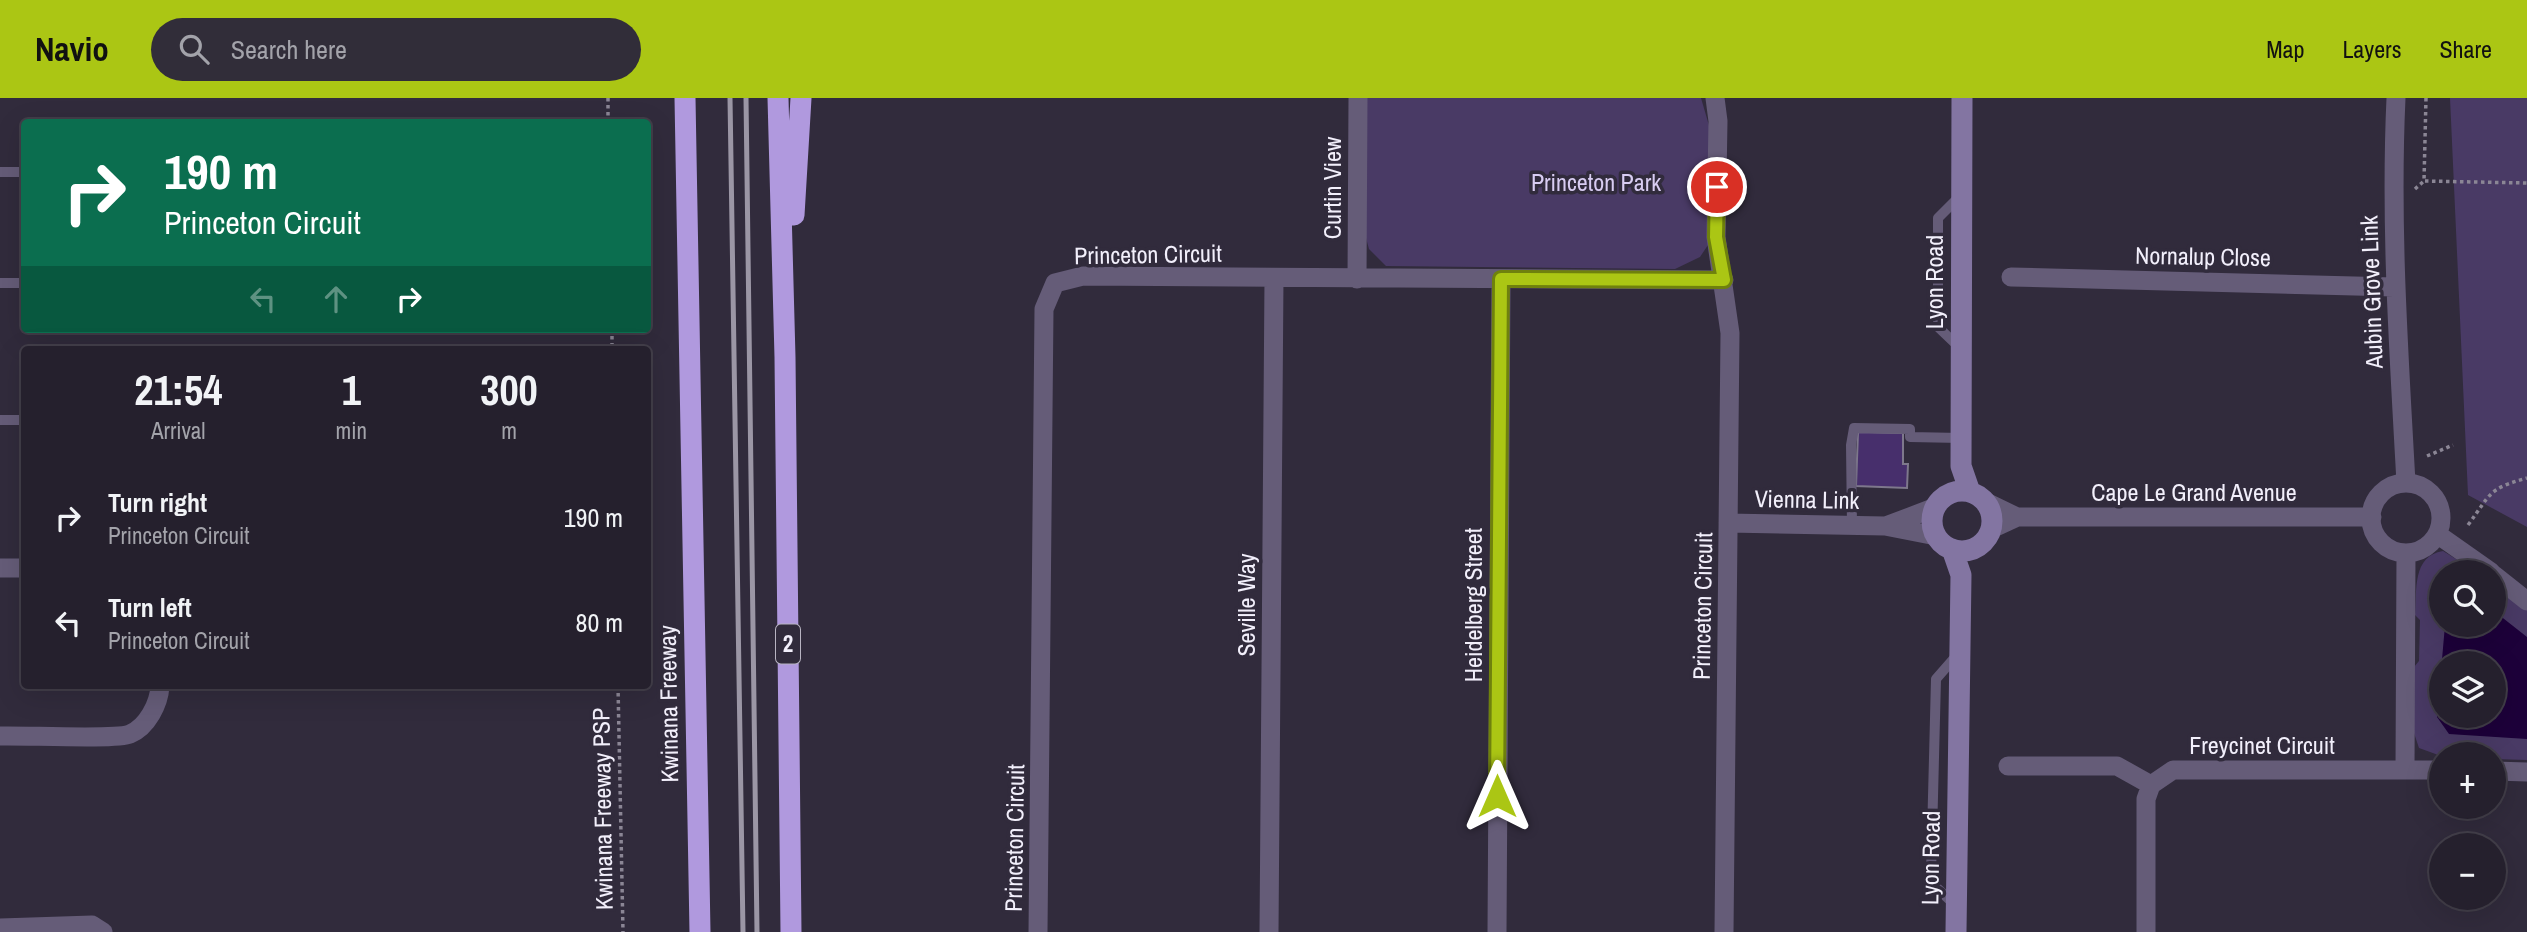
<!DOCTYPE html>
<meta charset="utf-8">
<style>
:root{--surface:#25202d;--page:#312d39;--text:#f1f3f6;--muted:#a3a3aa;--line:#423e49;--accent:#abc614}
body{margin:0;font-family:"Archivo Narrow",sans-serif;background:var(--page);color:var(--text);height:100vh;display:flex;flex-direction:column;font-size:26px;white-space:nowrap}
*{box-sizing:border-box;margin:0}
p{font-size:23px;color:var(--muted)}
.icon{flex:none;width:38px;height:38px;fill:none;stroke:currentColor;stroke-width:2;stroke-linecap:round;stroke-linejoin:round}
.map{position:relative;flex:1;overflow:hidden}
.sheet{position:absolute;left:21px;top:248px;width:630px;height:343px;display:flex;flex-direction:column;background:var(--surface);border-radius:7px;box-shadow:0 7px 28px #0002,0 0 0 2px var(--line)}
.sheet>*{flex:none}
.guide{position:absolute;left:21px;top:21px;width:630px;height:214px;border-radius:7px;box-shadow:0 7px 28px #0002,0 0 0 2px var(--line);background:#0b6e4f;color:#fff;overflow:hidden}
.fabs{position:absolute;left:2429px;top:462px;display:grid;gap:14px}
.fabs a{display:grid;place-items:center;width:77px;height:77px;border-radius:50%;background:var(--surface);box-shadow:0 7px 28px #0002,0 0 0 2px var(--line);font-size:35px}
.pin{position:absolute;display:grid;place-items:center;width:60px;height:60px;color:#fff;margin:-30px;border:4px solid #fff;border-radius:50%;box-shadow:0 2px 7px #0007}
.me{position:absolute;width:77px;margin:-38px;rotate:0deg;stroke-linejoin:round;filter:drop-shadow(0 0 5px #0008)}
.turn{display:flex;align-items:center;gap:24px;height:147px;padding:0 28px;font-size:32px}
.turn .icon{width:91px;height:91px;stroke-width:2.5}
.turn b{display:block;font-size:49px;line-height:60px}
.lanes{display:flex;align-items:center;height:66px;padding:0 28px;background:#0003;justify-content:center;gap:35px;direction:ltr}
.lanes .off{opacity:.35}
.eta{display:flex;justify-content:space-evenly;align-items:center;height:119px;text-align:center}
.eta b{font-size:42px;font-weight:700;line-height:49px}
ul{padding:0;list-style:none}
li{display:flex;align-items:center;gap:21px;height:105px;padding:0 28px}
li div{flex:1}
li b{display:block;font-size:26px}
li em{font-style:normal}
header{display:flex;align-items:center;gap:42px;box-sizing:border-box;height:98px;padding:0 35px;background:var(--accent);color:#111}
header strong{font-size:33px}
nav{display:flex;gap:38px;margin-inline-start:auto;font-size:24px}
.search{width:490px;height:63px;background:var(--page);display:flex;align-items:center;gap:18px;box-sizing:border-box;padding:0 24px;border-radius:38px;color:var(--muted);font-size:26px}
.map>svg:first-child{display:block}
.green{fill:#493a65;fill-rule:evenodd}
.water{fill:#1d013a;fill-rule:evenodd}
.building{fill:#472f6c;stroke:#7e788c;stroke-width:2}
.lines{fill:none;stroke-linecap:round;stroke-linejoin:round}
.path{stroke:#8b8695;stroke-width:3.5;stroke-dasharray:3.5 3.5;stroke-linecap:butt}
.lane{stroke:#655c78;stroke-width:10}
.street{stroke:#655c78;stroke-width:19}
.secondary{stroke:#8375a2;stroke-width:21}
.highway{stroke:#b099de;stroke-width:21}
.rail{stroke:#9b96a5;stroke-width:5}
.route-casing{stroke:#6f810d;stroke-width:18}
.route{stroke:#abc614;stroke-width:12}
.labels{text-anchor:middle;stroke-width:7;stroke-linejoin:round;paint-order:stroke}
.shield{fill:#312b3c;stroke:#b8b4c2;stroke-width:2}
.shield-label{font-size:23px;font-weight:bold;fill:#f2effb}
.park-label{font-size:24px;fill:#d8ccf2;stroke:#312b3c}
.street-label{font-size:24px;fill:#f2effb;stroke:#312b3c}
</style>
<header>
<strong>Navio</strong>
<div class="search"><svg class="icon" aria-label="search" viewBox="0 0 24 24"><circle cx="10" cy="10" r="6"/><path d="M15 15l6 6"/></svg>Search here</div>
<nav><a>Map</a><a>Layers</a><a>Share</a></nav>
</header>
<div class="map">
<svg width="2527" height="834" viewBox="0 0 2527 834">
<rect width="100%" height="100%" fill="#312b3c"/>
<path class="green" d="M1366 0H1701L1710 31 1708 147 1700 159 1675 171 1386 168 1369 151 1366 140Z
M2450 0H2527V429L2468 397Z
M2443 453 2477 474H2441V527H2494V486L2527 511V662L2494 661V656L2441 658 2419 650 2413 632 2414 569 2419 563 2420 522 2415 517C2417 492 2412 458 2443 453ZM2441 565H2494V618H2441Z"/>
<path class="water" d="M2494 513 2527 539V641L2449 636 2437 619 2445 527H2494ZM2441 565H2494V618H2441Z"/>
<path class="building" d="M1858 334 1903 335V366H1908L1907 390 1856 388Z"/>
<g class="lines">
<path class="path" d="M608 0V24
M2426 0 2424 83 2527 85
M2415 91 2424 83
M612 231V252
M2427 358 2453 347
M2468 427C2491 396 2487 391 2527 380
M618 588 623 834"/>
<path class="lane" d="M0 74H24
M1959 99 1938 120V229L1961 251
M0 185H24
M0 322H24
M1852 428 1851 347 1854 330 1910 331V339L1961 340
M1953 805 1937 790 1931 777 1936 581 1957 557"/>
<path class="street" d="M1715 0 1718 23 1716 139 1730 235 1724 834
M2396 0C2390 129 2399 256 2406 385
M2011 179 2394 189
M1357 181 1358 0
M2371 420a35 35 0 1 1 70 0a35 35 0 1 1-70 0Z
M1986 404 2017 419
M1728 425 1885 428 1936 438
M1886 428 1936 409
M1991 431 2017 419H2372
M2437 436 2491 474
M0 470H24
M2494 477 2527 503
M0 638C22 637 116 642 130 636 147 629 159 606 160 588
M2008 668H2117L2151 687
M2405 671 2406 455
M2494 673 2527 674
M0 830 92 827 103 834
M1038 834 1044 211 1055 185 1083 178 1724 182
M1269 834 1274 180
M1497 834 1501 181
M2146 834V701L2151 687 2173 672H2441"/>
<path class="secondary" d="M1962 0 1961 368 1970 394
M1932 423a30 30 0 1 1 60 0a30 30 0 1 1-60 0Z
M1952 451 1961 477 1956 834"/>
<path class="highway" d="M685 0 700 834
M778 0 785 259 791 834
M794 117 801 0"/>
<path class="rail" d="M730 0 743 834
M746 0 757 834"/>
</g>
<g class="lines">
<defs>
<path id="route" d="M1497 698 1501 181 1724 182 1716 139 1717 89"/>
</defs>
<use href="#route" class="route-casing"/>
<use href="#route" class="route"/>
</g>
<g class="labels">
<rect class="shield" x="776" y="526.5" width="24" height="39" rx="5"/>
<g class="shield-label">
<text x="788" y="554">2</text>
</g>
<g class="park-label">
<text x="1596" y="93">Princeton Park</text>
</g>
<g class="street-label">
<text transform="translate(1333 90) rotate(-90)" y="8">Curtin View</text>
<text transform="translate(1148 157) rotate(-1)" y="8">Princeton Circuit</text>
<text transform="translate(2203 159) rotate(1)" y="8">Nornalup Close</text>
<text transform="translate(1935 184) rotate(-90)" y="8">Lyon Road</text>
<text transform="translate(2372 194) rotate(-92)" y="8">Aubin Grove Link</text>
<text x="2194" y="403">Cape Le Grand Avenue</text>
<text transform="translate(1807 402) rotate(1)" y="8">Vienna Link</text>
<text transform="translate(1247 507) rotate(-90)" y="8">Seville Way</text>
<text transform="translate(1474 507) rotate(-90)" y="8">Heidelberg Street</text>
<text transform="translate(1703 508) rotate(-89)" y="8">Princeton Circuit</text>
<text transform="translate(669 606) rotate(-91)" y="8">Kwinana Freeway</text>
<text x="2262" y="656">Freycinet Circuit</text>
<text transform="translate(603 711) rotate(-91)" y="8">Kwinana Freeway PSP</text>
<text transform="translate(1015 740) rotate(-89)" y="8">Princeton Circuit</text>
<text transform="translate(1931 760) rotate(-89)" y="8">Lyon Road</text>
</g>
</g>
</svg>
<div class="fabs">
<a><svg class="icon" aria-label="search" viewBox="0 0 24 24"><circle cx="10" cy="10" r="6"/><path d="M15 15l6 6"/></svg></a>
<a><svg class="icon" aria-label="layers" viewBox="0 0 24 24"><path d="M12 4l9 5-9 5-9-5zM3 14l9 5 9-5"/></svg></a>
<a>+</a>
<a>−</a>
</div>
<div class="pin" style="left:1717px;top:89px;background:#d93025"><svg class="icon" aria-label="arrive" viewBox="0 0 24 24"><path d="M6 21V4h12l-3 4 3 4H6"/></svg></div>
<svg class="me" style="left:1497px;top:698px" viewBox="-20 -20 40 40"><path d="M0-17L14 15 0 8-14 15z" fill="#abc614" stroke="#fff" stroke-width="4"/></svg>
<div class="guide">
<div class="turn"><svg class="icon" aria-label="right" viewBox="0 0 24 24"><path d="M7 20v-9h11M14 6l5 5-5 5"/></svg><div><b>190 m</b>Princeton Circuit</div></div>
<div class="lanes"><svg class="icon off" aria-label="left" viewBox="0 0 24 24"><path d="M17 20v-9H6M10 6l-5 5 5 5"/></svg><svg class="icon off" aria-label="ahead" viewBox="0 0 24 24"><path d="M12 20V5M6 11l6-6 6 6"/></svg><svg class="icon" aria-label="right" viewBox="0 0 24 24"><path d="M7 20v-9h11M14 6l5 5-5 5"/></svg></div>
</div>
<section class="sheet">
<div class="eta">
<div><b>21:54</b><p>Arrival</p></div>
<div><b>1</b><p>min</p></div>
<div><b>300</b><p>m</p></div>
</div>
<ul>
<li><svg class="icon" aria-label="right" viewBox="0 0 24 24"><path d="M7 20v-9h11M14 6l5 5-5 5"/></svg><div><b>Turn right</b><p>Princeton Circuit</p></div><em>190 m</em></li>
<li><svg class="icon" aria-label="left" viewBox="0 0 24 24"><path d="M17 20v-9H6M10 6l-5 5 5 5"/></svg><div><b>Turn left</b><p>Princeton Circuit</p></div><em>80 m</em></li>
</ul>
</section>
</div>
